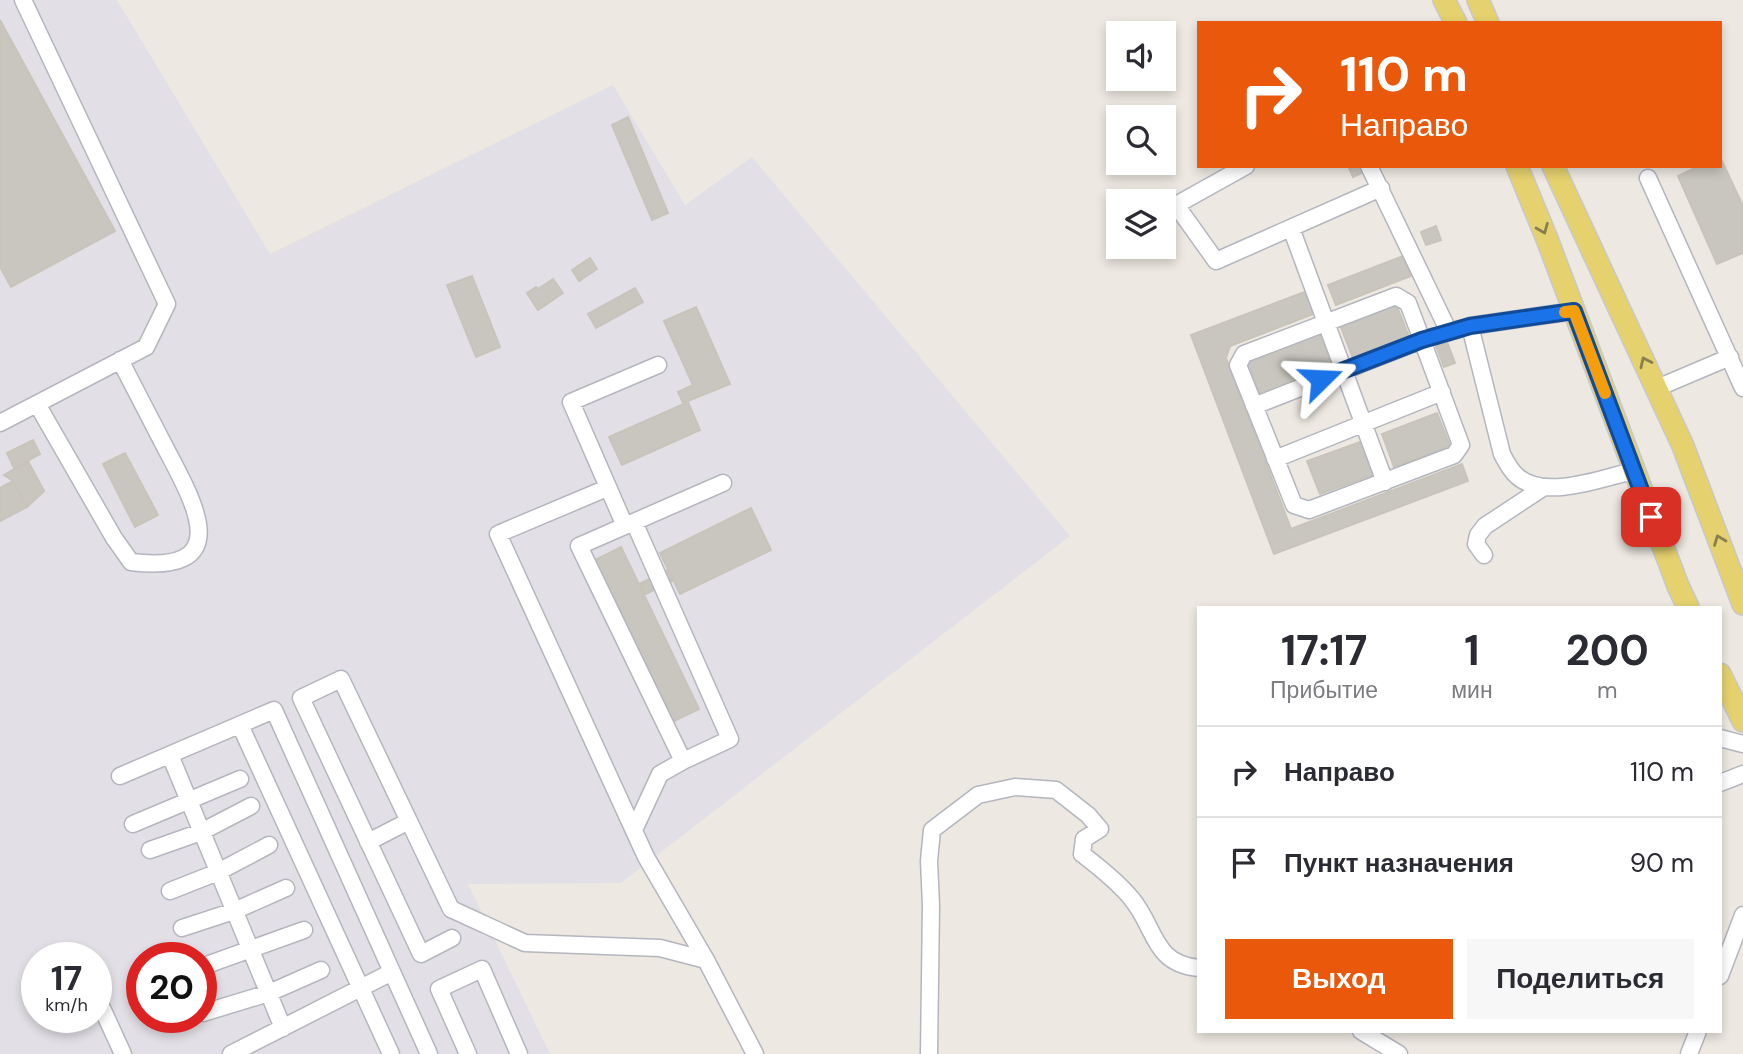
<!DOCTYPE html>
<html lang="ru">
<meta charset="utf-8">
<style>
:root{--surface:#fff;--page:#f7f7f7;--text:#2b2b33;--muted:#7c7c81;--line:#e1e1e2;--accent:#ea580c}
body{margin:0;font-family:"DM Sans",sans-serif;background:var(--page);color:var(--text);height:100vh;display:flex;flex-direction:column;font-size:26px;white-space:nowrap}
*{box-sizing:border-box;margin:0}
p{font-size:23px;color:var(--muted)}
.icon{flex:none;width:38px;height:38px;fill:none;stroke:currentColor;stroke-width:2;stroke-linecap:round;stroke-linejoin:round}
.map{position:relative;flex:1;overflow:hidden}
.panel{position:absolute;left:1197px;top:606px;width:525px;height:427px;display:flex;flex-direction:column;background:var(--surface);border-radius:0px;box-shadow:0 4px 10px #0003}
.panel>*{flex:none}
.hud{position:absolute;left:1197px;top:21px;width:525px;height:147px;border-radius:0px;box-shadow:0 4px 10px #0003;background:#ea580c;color:#fff;overflow:hidden}
.buttons{position:absolute;left:1106px;top:21px;display:grid;gap:14px}
.buttons a{display:grid;place-items:center;width:70px;height:70px;border-radius:0px;background:var(--surface);box-shadow:0 4px 10px #0003;font-size:35px}
.speed{position:absolute;left:21px;top:942px;display:flex;gap:14px;font-size:35px;font-weight:700;text-align:center}
.speed>*{display:grid;place-content:center;width:91px;height:91px;border-radius:50%;background:var(--surface);box-shadow:0 4px 10px #0003;line-height:1}
.speed small{font-size:18px;font-weight:400}
.speed .limit{border:10px solid #d22;background:#fff;color:#111}
.pin{position:absolute;display:grid;place-items:center;width:60px;height:60px;color:#fff;margin:-30px;border-radius:14px;box-shadow:0 4px 10px #0006}
.me{position:absolute;width:77px;margin:-38px;rotate:69deg;stroke-linejoin:round;filter:drop-shadow(0 0 5px #0008)}
.turn{display:flex;align-items:center;gap:24px;height:147px;padding:0 28px;font-size:32px}
.turn .icon{width:91px;height:91px;stroke-width:2.5}
.turn b{display:block;font-size:49px;line-height:60px}
.eta{display:flex;justify-content:space-evenly;align-items:center;height:119px;text-align:center}
.eta b{font-size:42px;font-weight:700;line-height:49px}
.cta{display:flex;gap:14px;margin-top:auto;padding:14px 28px}
.cta a{flex:1;height:80px;border-radius:0px;background:var(--accent);color:#fff;font-size:28px;font-weight:700;line-height:80px;text-align:center}
.cta a+a{background:var(--page);color:var(--text)}
ul{padding:0;list-style:none}
li{display:flex;align-items:center;gap:21px;height:91px;padding:0 28px;border-top:2px solid var(--line)}
li div{flex:1}
li b{display:block;font-size:26px}
li em{font-style:normal}
.map>svg:first-child{display:block}
.industrial{fill:#e2e0e6;fill-rule:evenodd}
.building{fill:#c9c6bf;stroke:#c8c4ba;stroke-width:2}
.lines{fill:none;stroke-linecap:round;stroke-linejoin:round}
.minor-casing{stroke:#b4b6bf;stroke-width:19}
.major-casing{stroke:#c8c8c8;stroke-width:24}
.minor{stroke:#fff;stroke-width:16}
.major{stroke:#e5d16e;stroke-width:21}
.oneway{stroke:#897f4e}
.route-casing{stroke:#114b97;stroke-width:18}
.route{stroke:#1a73e8;stroke-width:12}
.slow{stroke:#f59e0b;stroke-width:12}
</style>
<div class="map">
<svg width="1743" height="1054" viewBox="0 0 1743 1054">
<rect width="100%" height="100%" fill="#ede8e1"/>
<path class="industrial" d="M0 0H117L270 254 613 85 685 205 752 157 1070 536 621 883 468 884 550 1054H0ZM37 957H96V1017H37ZM142 957H201V1017H142Z"/>
<path class="building" d="M0 20 115 231 11 287 0 267Z
M628 117 668 213 652 220 612 125Z
M1720 157 1743 206V253L1717 264 1678 176 1699 166H1720Z
M1353 166H1364L1366 171 1353 177 1349 168Z
M1436 226 1441 240 1426 245 1421 232Z
M1403 256 1411 276 1336 305 1328 285Z
M590 258 597 269 579 281 572 270Z
M472 276 500 347 476 357 447 285Z
M553 279 563 293 538 310 527 293 536 287 538 289Z
M635 288 643 302 596 328 588 314Z
M1307 291 1316 313 1230 346 1226 358 1291 529 1462 464 1468 481 1274 554 1191 335Z
M1396 304 1409 337 1353 358 1340 325Z
M696 307 730 384 683 403 678 392 693 385 664 321Z
M1322 331 1335 365 1260 394 1247 360Z
M1447 342 1455 363 1444 367 1436 346Z
M688 402 700 430 622 465 609 437Z
M1437 413 1450 446 1394 467 1382 434Z
M33 440 40 454 14 468 7 453Z
M1363 441 1375 474 1320 494 1307 461Z
M125 453 158 515 135 527 103 464Z
M28 461 44 491 27 507 13 481 4 475Z
M13 481 27 507 0 521V488Z
M751 508 771 550 680 594 660 553Z
M621 547 699 709 668 724 591 562Z
M668 570 674 580 644 595 639 584Z"/>
<g class="lines">
<defs>
<path id="minor" d="M1246 166 1176 205 1216 261 1381 188
M1369 166 1449 332
M1648 178 1743 388
M1291 228 1385 482
M1470 326 1502 454C1506 462 1510 470 1517 476 1544 501 1602 478 1633 471
M1657 388 1730 357
M37 404 114 538 131 562C237 575 194 502 165 447 150 418 135 389 120 360
M1254 406 1422 340 1408 303 1396 296 1244 354 1238 365 1294 505 1309 510 1454 455 1461 445 1422 340 1470 326 1574 311
M0 423 146 347 167 304 23 0
M1275 459 1442 392
M607 488 498 534 646 857 706 960 755 1054
M634 522 730 739 683 761
M625 526 571 402 658 365
M1484 555 1476 544 1478 535 1485 526 1544 487
M240 725 391 1054
M1720 738 1743 744
M170 755 283 1028
M120 776 274 710 429 1054
M1720 783 1743 774
M133 824 240 779
M634 830 660 774 683 761 579 546 723 483
M368 842 409 821
M150 850 201 832 251 806
M170 891 218 872 269 845
M182 928 234 911 286 888
M452 938 421 954 301 698 341 679 451 909 525 943 660 948 706 960
M201 967 304 930
M1720 976 1743 915
M96 995 123 1054
M203 1013 269 993 321 970
M1361 1031 1399 1054
M231 1054 392 972
M468 1054 439 989 482 969 519 1054
M929 1054 931 905 929 861 932 830 978 795 1015 787 1056 790 1088 815 1100 829 1084 839 1082 854C1099 867 1117 881 1131 898 1156 927 1152 964 1199 968
M1689 1054 1698 1031"/>
<path id="major" d="M1444 0 1456 23
M1478 0 1488 23
M1517 166 1547 239 1678 586 1688 607
M1553 166 1683 446 1743 604
M1720 674 1743 721"/>
</defs>
<use href="#minor" class="minor-casing"/>
<use href="#major" class="major-casing"/>
<use href="#minor" class="minor"/>
<use href="#major" class="major"/>
</g>
<defs><path id="oneway-chevron" d="M-2-3.5L2.5 0L-2 3.5" fill="none" stroke-width="1.6" stroke-linecap="round" stroke-linejoin="round" transform="scale(1.75)"/></defs>
<g class="oneway">
<use href="#oneway-chevron" transform="translate(1543 229) rotate(68)"/>
<use href="#oneway-chevron" transform="translate(1645 362) rotate(-115)"/>
<use href="#oneway-chevron" transform="translate(1719 540) rotate(-111)"/>
</g>
<g class="lines">
<defs>
<path id="route" d="M1321 379 1422 340 1470 326 1574 311 1651 517"/>
</defs>
<use href="#route" class="route-casing"/>
<use href="#route" class="route"/>
<path class="slow" d="M1565 312 1574 311 1605 393"/>
</g>
</svg>
<div class="buttons">
<a><svg class="icon" aria-label="sound" viewBox="0 0 24 24"><path d="M4 9h4l5-4v14l-5-4H4zM17 9q2 3 0 6"/></svg></a>
<a><svg class="icon" aria-label="search" viewBox="0 0 24 24"><circle cx="10" cy="10" r="6"/><path d="M15 15l6 6"/></svg></a>
<a><svg class="icon" aria-label="layers" viewBox="0 0 24 24"><path d="M12 4l9 5-9 5-9-5zM3 14l9 5 9-5"/></svg></a>
</div>
<div class="speed"><div>17<small>km/h</small></div><div class="limit">20</div></div>
<div class="pin" style="left:1651px;top:517px;background:#d93025"><svg class="icon" aria-label="arrive" viewBox="0 0 24 24"><path d="M6 21V4h12l-3 4 3 4H6"/></svg></div>
<svg class="me" style="left:1321px;top:379px" viewBox="-20 -20 40 40"><path d="M0-17L14 15 0 8-14 15z" fill="#1a73e8" stroke="#fff" stroke-width="4"/></svg>
<div class="hud">
<div class="turn"><svg class="icon" aria-label="right" viewBox="0 0 24 24"><path d="M7 20v-9h11M14 6l5 5-5 5"/></svg><div><b>110 m</b>Направо</div></div>
</div>
<section class="panel">
<div class="eta">
<div><b>17:17</b><p>Прибытие</p></div>
<div><b>1</b><p>мин</p></div>
<div><b>200</b><p>m</p></div>
</div>
<ul>
<li><svg class="icon" aria-label="right" viewBox="0 0 24 24"><path d="M7 20v-9h11M14 6l5 5-5 5"/></svg><div><b>Направо</b></div><em>110 m</em></li>
<li><svg class="icon" aria-label="arrive" viewBox="0 0 24 24"><path d="M6 21V4h12l-3 4 3 4H6"/></svg><div><b>Пункт назначения</b></div><em>90 m</em></li>
</ul>
<div class="cta"><a>Выход</a><a>Поделиться</a></div>
</section>
</div>
